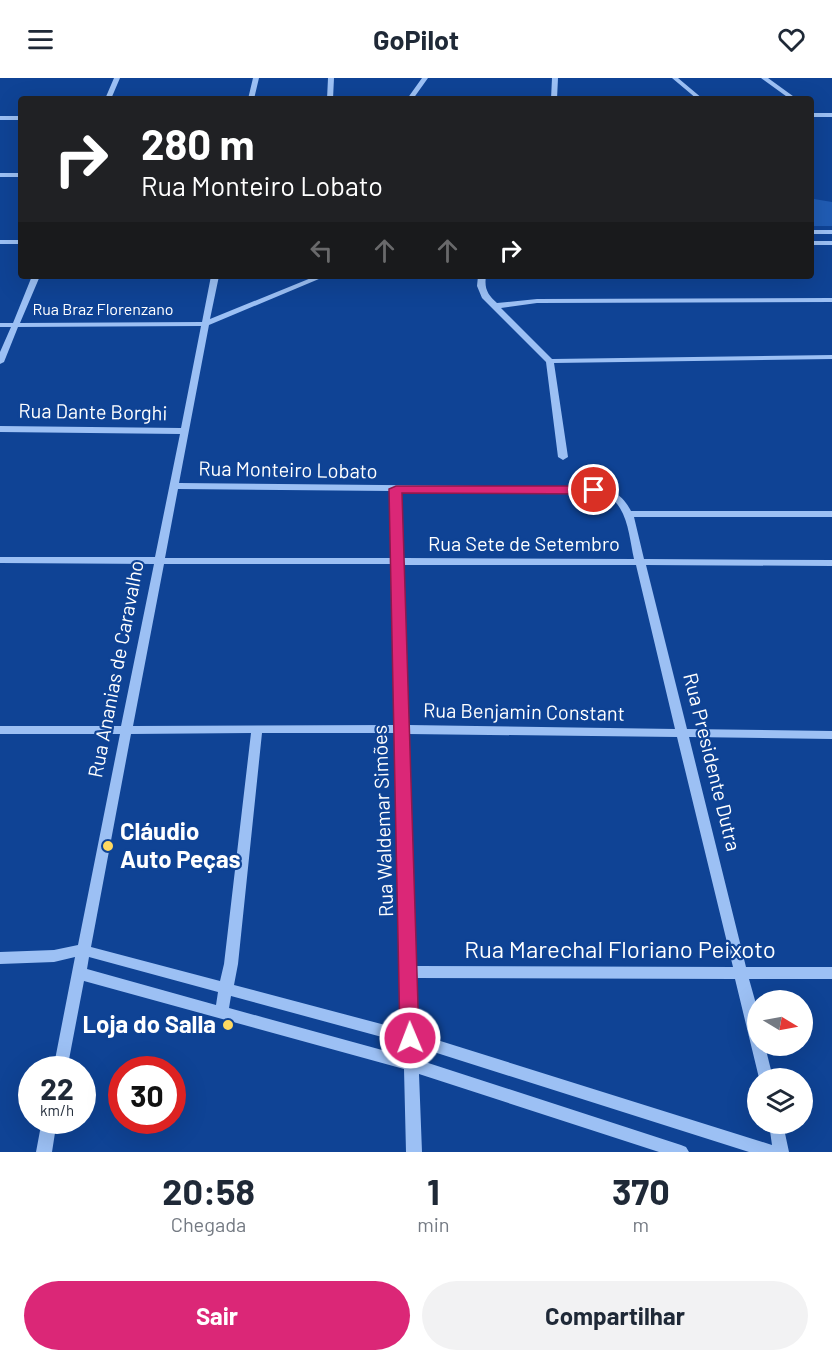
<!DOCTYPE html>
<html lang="pt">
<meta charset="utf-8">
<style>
:root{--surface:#fff;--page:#f2f2f3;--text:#1f2937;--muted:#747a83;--accent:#db2777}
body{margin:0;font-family:Barlow,sans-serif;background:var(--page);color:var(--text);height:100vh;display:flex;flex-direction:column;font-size:22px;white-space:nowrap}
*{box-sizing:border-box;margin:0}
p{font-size:20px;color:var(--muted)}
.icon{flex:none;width:33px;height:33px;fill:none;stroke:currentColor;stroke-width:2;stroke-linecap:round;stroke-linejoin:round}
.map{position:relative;height:1074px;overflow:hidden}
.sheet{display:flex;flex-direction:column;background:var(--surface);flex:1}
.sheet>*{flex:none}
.guide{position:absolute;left:18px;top:18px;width:796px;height:183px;border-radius:6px;box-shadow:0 6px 24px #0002;background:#202124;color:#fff;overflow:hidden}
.needle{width:39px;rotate:100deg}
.fabs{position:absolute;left:747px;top:912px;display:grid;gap:12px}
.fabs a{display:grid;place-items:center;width:66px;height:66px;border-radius:50%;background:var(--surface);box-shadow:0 6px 24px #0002;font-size:30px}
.speed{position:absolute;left:18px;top:978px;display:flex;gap:12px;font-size:30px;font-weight:700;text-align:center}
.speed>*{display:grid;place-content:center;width:78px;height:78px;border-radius:50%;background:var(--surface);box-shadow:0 6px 24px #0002;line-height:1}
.speed small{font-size:15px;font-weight:400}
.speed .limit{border:9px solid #d22;background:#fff;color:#111}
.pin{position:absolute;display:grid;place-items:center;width:51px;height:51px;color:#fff;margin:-26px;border:3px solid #fff;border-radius:50%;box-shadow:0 2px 6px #0007}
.me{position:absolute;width:66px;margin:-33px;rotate:359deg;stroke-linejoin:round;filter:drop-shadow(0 0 4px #0008)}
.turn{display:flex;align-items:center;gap:21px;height:126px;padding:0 24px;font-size:27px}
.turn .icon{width:78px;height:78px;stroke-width:2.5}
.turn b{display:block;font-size:42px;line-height:51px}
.lanes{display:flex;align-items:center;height:57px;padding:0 24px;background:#0003;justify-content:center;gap:30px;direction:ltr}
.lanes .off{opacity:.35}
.eta{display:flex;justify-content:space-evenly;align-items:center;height:102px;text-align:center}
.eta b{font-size:36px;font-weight:700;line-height:42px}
.primary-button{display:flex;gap:12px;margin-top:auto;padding:12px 24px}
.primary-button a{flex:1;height:69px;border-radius:36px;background:var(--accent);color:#fff;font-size:24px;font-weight:700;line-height:69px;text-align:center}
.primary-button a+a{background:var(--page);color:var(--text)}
header{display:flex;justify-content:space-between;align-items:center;height:78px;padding:0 24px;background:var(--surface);font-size:27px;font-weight:700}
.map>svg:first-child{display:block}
.green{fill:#205cb4}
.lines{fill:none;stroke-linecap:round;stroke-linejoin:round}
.minor{fill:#9cc0f4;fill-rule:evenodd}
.route{fill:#db2777;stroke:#8e194d;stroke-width:1.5}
.poi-dot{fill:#ffd960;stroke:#0f4395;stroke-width:2}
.labels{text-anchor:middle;stroke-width:4.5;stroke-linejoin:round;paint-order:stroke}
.far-street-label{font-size:16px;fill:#fff;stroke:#0f4395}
.street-label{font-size:20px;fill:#fff;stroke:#0f4395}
.near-poi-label{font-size:24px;font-weight:bold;fill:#fff;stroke:#0f4395;text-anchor:start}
.near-street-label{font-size:24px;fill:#fff;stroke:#0f4395}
</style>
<header><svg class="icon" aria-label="menu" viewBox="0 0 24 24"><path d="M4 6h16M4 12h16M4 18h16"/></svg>GoPilot<svg class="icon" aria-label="heart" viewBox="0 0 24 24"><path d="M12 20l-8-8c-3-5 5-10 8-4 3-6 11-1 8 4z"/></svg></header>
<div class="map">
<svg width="832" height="1074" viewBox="0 0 832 1074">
<rect width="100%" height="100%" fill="#0f4395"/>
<path class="green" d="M814 121 832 124V148H812V127Z"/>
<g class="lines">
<path class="minor" d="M114 0H120L111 21H105Z
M253 0H259L254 21H248Z
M328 0H334L333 21H327Z
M422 0H428L413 21H407Z
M552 0H558L557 21H551Z
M672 0H678L703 21H697Z
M761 0H768L797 21H790Z
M812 35H832V39H812Z
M0 38H21V42H0Z
M0 95H21V99H0Z
M812 152H832V156H812Z
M0 162H21V166H0Z
M812 163H832V167H812Z
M32 198H40L20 245 202 244 211 198H219L210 241 316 198H326L209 247 179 405 594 409C612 411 623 417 631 433H832V439H634L644 481 832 482V488L646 487 687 651 832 653V661L689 659 746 889H832V901H749L758 933V968H765L773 1000H759L735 901 416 900 418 956 772 1067 769 1046H783L789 1074H749L418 969 419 982 681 1067 686 1069 689 1074H659L419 996 422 1074H406L404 991 84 903 67 992H53L75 879 54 884 0 886V874L54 872 78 867 120 656H0V648H121L154 486 0 485V479H155L180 356 0 354V348L181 350 201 248 18 249 4 284 0 286V274L11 249H0V245H13ZM178 411 391 413 393 480H165ZM401 413 604 416C628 426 629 459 634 481L403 480ZM164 486H393L397 647 133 648ZM403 487H636L675 651 408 647ZM251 655 224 886 220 903 91 869 131 656ZM262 655H397L404 952 234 907 238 886ZM408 656 677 659 733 889 416 888ZM89 879 218 914 216 927 87 891ZM231 918 404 965V978L229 930Z
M478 198H486C484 211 488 217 497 225L537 221 832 220V224L537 225 501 230 552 281 832 277V281L554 285 568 379 563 382 558 379 546 284 482 220 477 208Z
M42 1042H57L52 1074H36Z"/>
</g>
<path class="route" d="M396 408H594L600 412 594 416 402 415 419 960 416 966 410 969 403 966 400 960 389 411Z"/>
<g class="poi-dot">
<circle cx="108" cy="768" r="6"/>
<circle cx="228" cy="947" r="6"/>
</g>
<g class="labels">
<g class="far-street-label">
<text x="103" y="237">Rua Braz Florenzano</text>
</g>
<g class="street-label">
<text transform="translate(93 334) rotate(1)" y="7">Rua Dante Borghi</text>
<text transform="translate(288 392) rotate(1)" y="7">Rua Monteiro Lobato</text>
<text x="524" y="473">Rua Sete de Setembro</text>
<text transform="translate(116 591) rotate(-79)" y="7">Rua Ananias de Caravalho</text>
<text transform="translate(524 634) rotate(1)" y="7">Rua Benjamin Constant</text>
<text transform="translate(712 684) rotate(76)" y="7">Rua Presidente Dutra</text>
<text transform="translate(383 743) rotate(-92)" y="7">Rua Waldemar Simões</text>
</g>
<g class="near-poi-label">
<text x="120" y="762">Cláudio<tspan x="120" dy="28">Auto Peças</tspan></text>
<text x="216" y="955" text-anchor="end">Loja do Salla</text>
</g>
<g class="near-street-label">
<text x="620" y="880">Rua Marechal Floriano Peixoto</text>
</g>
</g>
</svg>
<div class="fabs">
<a><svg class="needle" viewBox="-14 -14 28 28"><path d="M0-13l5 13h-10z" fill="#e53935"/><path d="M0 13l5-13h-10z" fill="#747a83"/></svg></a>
<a><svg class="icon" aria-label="layers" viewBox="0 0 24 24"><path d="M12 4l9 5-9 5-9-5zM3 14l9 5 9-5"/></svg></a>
</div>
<div class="speed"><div>22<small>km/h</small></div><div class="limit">30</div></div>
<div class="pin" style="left:594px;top:412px;background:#d93025"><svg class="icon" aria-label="arrive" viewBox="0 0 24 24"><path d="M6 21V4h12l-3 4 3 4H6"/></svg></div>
<svg class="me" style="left:410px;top:960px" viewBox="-20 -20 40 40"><circle r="17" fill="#db2777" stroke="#fff" stroke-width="3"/><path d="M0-11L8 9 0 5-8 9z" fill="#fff"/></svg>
<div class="guide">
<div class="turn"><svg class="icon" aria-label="right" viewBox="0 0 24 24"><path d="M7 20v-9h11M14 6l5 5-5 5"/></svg><div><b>280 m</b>Rua Monteiro Lobato</div></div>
<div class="lanes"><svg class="icon off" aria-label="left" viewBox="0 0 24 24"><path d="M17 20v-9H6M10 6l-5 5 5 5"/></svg><svg class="icon off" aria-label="ahead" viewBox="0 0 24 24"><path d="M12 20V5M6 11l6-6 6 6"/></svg><svg class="icon off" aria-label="ahead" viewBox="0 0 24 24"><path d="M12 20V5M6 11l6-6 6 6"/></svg><svg class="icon" aria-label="right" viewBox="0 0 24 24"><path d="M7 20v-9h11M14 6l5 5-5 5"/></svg></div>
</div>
</div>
<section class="sheet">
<div class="eta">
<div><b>20:58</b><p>Chegada</p></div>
<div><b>1</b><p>min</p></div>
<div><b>370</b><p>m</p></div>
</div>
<div class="primary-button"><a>Sair</a><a>Compartilhar</a></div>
</section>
